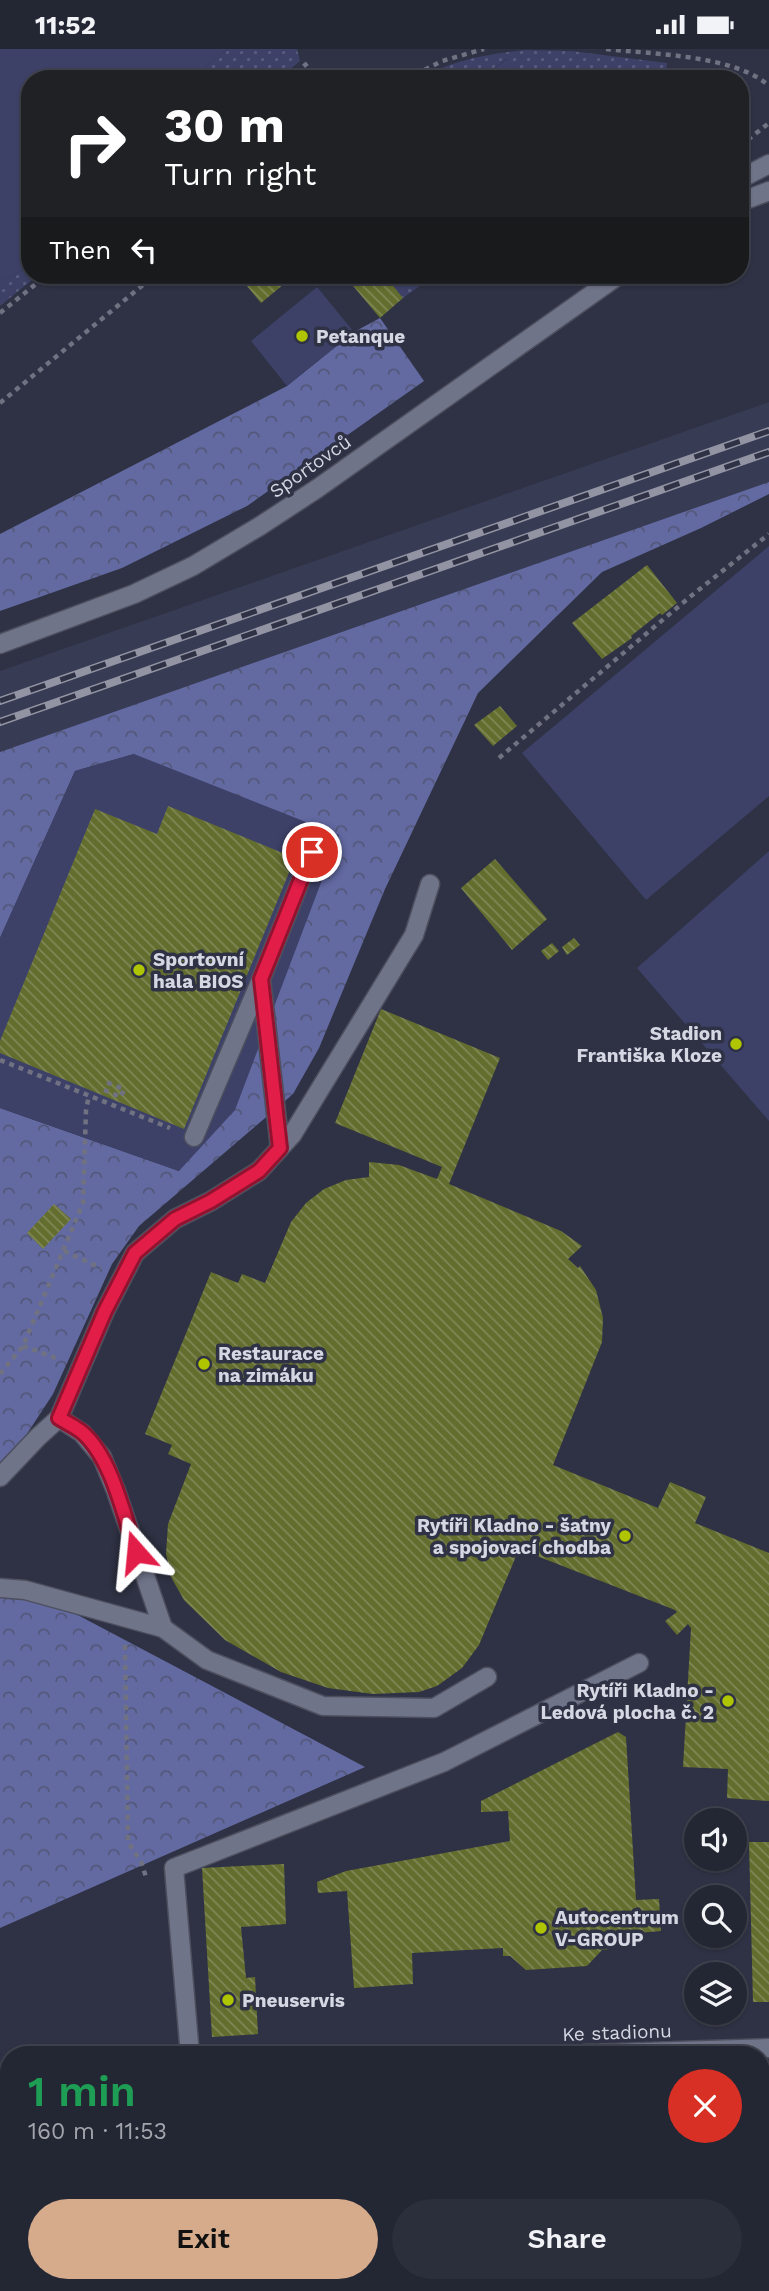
<!DOCTYPE html>
<meta charset="utf-8">
<style>
:root{--surface:#232633;--page:#2b2e3b;--text:#f1f3f6;--muted:#a3a5ac;--line:#40434e;--accent:#d6ab8b}
body{margin:0;font-family:"Work Sans",sans-serif;background:var(--page);color:var(--text);height:100vh;display:flex;flex-direction:column;font-size:26px;white-space:nowrap}
*{box-sizing:border-box;margin:0}
p{font-size:23px;color:var(--muted)}
.icon{flex:none;width:38px;height:38px;fill:none;stroke:currentColor;stroke-width:2;stroke-linecap:round;stroke-linejoin:round}
.map{position:relative;flex:1;overflow:hidden}
.details{position:absolute;left:0px;top:1997px;width:770px;height:247px;display:flex;flex-direction:column;background:var(--surface);border-radius:28px 28px 0 0;box-shadow:0 2px 5px #0004,0 0 0 2px var(--line)}
.details>*{flex:none}
.banner{position:absolute;left:21px;top:21px;width:728px;height:214px;border-radius:28px;box-shadow:0 2px 5px #0004,0 0 0 2px var(--line);background:#202124;color:#fff;overflow:hidden}
.fabs{position:absolute;left:684px;top:1759px;display:grid;gap:14px}
.fabs a{display:grid;place-items:center;width:63px;height:63px;border-radius:50%;background:var(--surface);box-shadow:0 2px 5px #0004,0 0 0 2px var(--line);font-size:35px}
.pin{position:absolute;display:grid;place-items:center;width:60px;height:60px;color:#fff;margin:-30px;border:4px solid #fff;border-radius:50%;box-shadow:0 2px 7px #0007}
.me{position:absolute;width:77px;margin:-38px;rotate:342deg;stroke-linejoin:round;filter:drop-shadow(0 0 5px #0008)}
.turn{display:flex;align-items:center;gap:24px;height:147px;padding:0 28px;font-size:32px}
.turn .icon{width:91px;height:91px;stroke-width:2.5}
.turn b{display:block;font-size:49px;line-height:60px}
.then{display:flex;align-items:center;height:66px;padding:0 28px;background:#0003;gap:14px;font-size:26px}
.round{display:grid;place-items:center;flex:none;width:74px;height:74px;border-radius:37px;background:var(--page)}
.head{display:flex;align-items:center;justify-content:space-between;height:119px;padding:0 28px}
h1{font-size:42px;font-weight:600;line-height:52px;color:#1e9e55}
.action{display:flex;gap:14px;margin-top:auto;padding:14px 28px}
.action a{flex:1;height:80px;border-radius:42px;background:var(--accent);color:#111;font-size:28px;font-weight:600;line-height:80px;text-align:center}
.action a+a{background:var(--page);color:var(--text)}
.status{display:flex;justify-content:space-between;align-items:center;height:49px;padding:0 35px;background:var(--surface);direction:ltr}
.status svg{height:19px;fill:currentColor}
.map>svg:first-child{display:block}
.built{fill:#383b54}
.grass{fill:url(#grass-dots)}
.forest{fill:url(#forest-crowns)}
.pitch{fill:#3d4168}
.building{fill:url(#building-back-hatch)}
.lines{fill:none;stroke-linecap:round;stroke-linejoin:round}
.lane-casing{stroke:#4d4f5e;stroke-width:21}
.street-casing{stroke:#4d4f5e;stroke-width:21}
.path{stroke:#707282;stroke-width:4.5;stroke-dasharray:5 5;stroke-linecap:butt}
.lane{stroke:#707489;stroke-width:18}
.street{stroke:#707489;stroke-width:18}
.rail-casing{stroke:#9294a3;stroke-width:8}
.rail{stroke:#2f3244;stroke-width:5;stroke-dasharray:16;stroke-linecap:butt}
.route-casing{stroke:#92132f;stroke-width:18}
.route{stroke:#e11d48;stroke-width:12}
.poi-dot{fill:#b0c501;stroke:#2f3244;stroke-width:2.5}
.labels{text-anchor:middle;stroke-width:7;stroke-linejoin:round;paint-order:stroke}
.poi-label{font-size:19px;font-weight:bold;fill:#d5d7e3;stroke:#2f3244;text-anchor:start}
.street-label{font-size:19px;fill:#d5d7e3;stroke:#2f3244}
</style>
<div class="status"><b>11:52</b><svg viewBox="0 0 49 12"><path d="M0 12V9h3v3zM5 12V6h3v6zM10 12V3h3v9zM15 12V0h3v12zM26 1h20v11H26zM47 4h2v5h-2z"/></svg></div>
<div class="map">
<svg width="769" height="2242" viewBox="0 0 769 2242">
<defs>
<pattern id="grass-dots" width="8" height="8" patternUnits="userSpaceOnUse" patternTransform="scale(1.75)"><rect width="8" height="8" fill="#3d4168"/><path d="M2 2h.1M6 6h.1" fill="none" stroke="#585c7d" stroke-width="1.8" stroke-linecap="round"/></pattern>
<pattern id="forest-crowns" width="20" height="18" patternUnits="userSpaceOnUse" patternTransform="scale(1.75)"><rect width="20" height="18" fill="#636aa2"/><path d="M2 6a3 3 0 1 1 6 0M12 15a3 3 0 1 1 6 0" fill="none" stroke="#535778"/></pattern>
<pattern id="building-back-hatch" width="6" height="6" patternUnits="userSpaceOnUse" patternTransform="scale(1.75)"><rect width="6" height="6" fill="#636d2e"/><path d="M-1 5l2 2M0 0l6 6M5-1l2 2" fill="none" stroke="#808856"/></pattern>
</defs>
<rect width="100%" height="100%" fill="#2f3244"/>
<path class="built" d="M769 353V433L0 703V622Z
M0 2078H9V2235H465V2242H0Z"/>
<path class="grass" d="M227 0H297L300 12 278 30H191Z
M525 1 571 2 667 14 665 30H521L507 10 477 30H419C452 11 487 5 525 1Z
M30 218V226H38L0 257V232Z
M384 226H435L403 249Z"/>
<path class="forest" d="M380 269 424 332 247 457 122 519 0 562V485L287 337 354 283Z
M769 433V445L701 479 602 523 478 644 385 840 319 999 293 1045 139 1177 112 1215 53 1345 0 1426V1059L179 1122 134 705 75 722 0 889V703Z
M0 1537 72 1563 365 1718 0 1879Z"/>
<path class="pitch" d="M0 0H227L191 30H30V218L0 232Z
M508 10 521 30H477Z
M317 238 354 283 287 337 251 292Z
M769 497V747L646 851 522 704Z
M134 705 339 786 235 1061 179 1122 0 1059V889L75 722Z
M769 802V1072L637 919Z"/>
<path class="building" d="M238 226H295L261 254Z
M344 226H384L403 249 380 269Z
M647 516 677 554 662 566 660 564 631 587 632 589 602 610 572 574Z
M500 657 517 677 493 697 474 676Z
M168 757 295 809 184 1080 0 1004V992L95 760 157 785Z
M495 810 547 870 512 901 461 839Z
M574 889 580 896 567 906 562 898Z
M552 894 559 902 548 911 541 902Z
M381 960 500 1009 449 1135 561 1182 582 1197 568 1210 578 1219 580 1217 596 1241 603 1269 602 1293 553 1416 658 1459 670 1433 706 1448 695 1474 769 1504V1752L727 1749 728 1720 683 1718 691 1579 688 1575 677 1586 665 1572 677 1563 675 1561 519 1500 479 1596 462 1619 437 1637 419 1643 373 1645 328 1639 281 1623 225 1591 184 1551 171 1528 166 1505 168 1475 191 1415 168 1405 172 1396 145 1385 211 1223 238 1234 242 1225 265 1234 291 1173 306 1154 324 1140 346 1131 369 1128V1113L399 1116 437 1130 442 1118 335 1074Z
M54 1155 71 1170 43 1200 27 1184Z
M618 1683 626 1688 636 1851 659 1850 661 1882 638 1884V1891L608 1893 609 1900 602 1901 587 1917 526 1921 510 1907H503V1899L412 1904 413 1935 354 1939 347 1842 318 1844 317 1833 346 1822 510 1792 508 1762 481 1763V1752Z
M749 1793H769V1953H753Z
M284 1815 286 1875 241 1878 246 1929 255 1928 258 1985 212 1988 202 1819Z
M761 2046H769V2096L761 2095Z
M761 2118H767V2142H761Z
M761 2193H769V2239L710 2240V2235H761Z
M16 2235H343V2242H17Z
M559 2235H635V2242H559Z
M672 2235H688V2242H673Z"/>
<g class="lines">
<defs>
<path id="lane" d="M194 1088 260 933
M280 1099 261 930 312 803
M59 1369 82 1384 102 1408 116 1442 163 1579 207 1611 323 1657 434 1659 487 1628
M0 1428 38 1388 59 1369 105 1262 135 1204 175 1170 211 1152 259 1122 292 1086 414 886 430 835
M0 1539 25 1541 163 1579
M190 2006 174 1819 444 1713 639 1614"/>
<path id="street" d="M740 130 769 115
M740 153 769 142
M0 595 134 545 193 517 260 477 318 439 619 226
M551 2006 769 1999
M0 2038 9 2037
M496 2235V2242"/>
</defs>
<use href="#lane" class="lane-casing"/>
<use href="#street" class="street-casing"/>
<path class="path" d="M606 0C650 5 736 6 769 37
M288 30 310 12
M407 30 442 12 484 0
M740 97 769 74
M0 264 47 226
M0 354 155 226
M499 709 691 547 769 485
M0 1011 170 1079
M104 1041 121 1048 124 1040 106 1033
M64 1202 101 1219
M23 1297 58 1310
M0 1325 23 1297 83 1154 86 1061 89 1046
M125 1596 128 1793 141 1813 147 1831"/>
<use href="#lane" class="lane"/>
<use href="#street" class="street"/>
<defs>
<path id="rail" d="M0 652 769 382
M0 673 769 403"/>
</defs>
<use href="#rail" class="rail-casing"/>
<use href="#rail" class="rail"/>
</g>
<g class="lines">
<defs>
<path id="route" d="M136 1503C124 1467 112 1410 83 1384 76 1378 67 1374 59 1369L105 1262 135 1204 175 1170 211 1152 259 1122 280 1099 261 930 312 803"/>
</defs>
<use href="#route" class="route-casing"/>
<use href="#route" class="route"/>
</g>
<g class="poi-dot">
<circle cx="302" cy="287" r="7"/>
<circle cx="139" cy="921" r="7"/>
<circle cx="736" cy="995" r="7"/>
<circle cx="204" cy="1315" r="7"/>
<circle cx="625" cy="1487" r="7"/>
<circle cx="728" cy="1652" r="7"/>
<circle cx="541" cy="1879" r="7"/>
<circle cx="228" cy="1951" r="7"/>
</g>
<g class="labels">
<g class="poi-label">
<text x="316" y="294">Petanque</text>
<text x="153" y="917">Sportovní<tspan x="153" dy="22">hala BIOS</tspan></text>
<text x="722" y="991" text-anchor="end">Stadion<tspan x="722" dy="22">Františka Kloze</tspan></text>
<text x="218" y="1311">Restaurace<tspan x="218" dy="22">na zimáku</tspan></text>
<text x="611" y="1483" text-anchor="end">Rytíři Kladno - šatny<tspan x="611" dy="22">a spojovací chodba</tspan></text>
<text x="714" y="1648" text-anchor="end">Rytíři Kladno -<tspan x="714" dy="22">Ledová plocha č. 2</tspan></text>
<text x="555" y="1875">Autocentrum<tspan x="555" dy="22">V-GROUP</tspan></text>
<text x="242" y="1958">Pneuservis</text>
</g>
<g class="street-label">
<text transform="translate(310 417) rotate(-35)" y="7">Sportovců</text>
<text transform="translate(617 1983) rotate(-2)" y="7">Ke stadionu</text>
</g>
</g>
</svg>
<div class="fabs">
<a><svg class="icon" aria-label="sound" viewBox="0 0 24 24"><path d="M4 9h4l5-4v14l-5-4H4zM17 9q2 3 0 6"/></svg></a>
<a><svg class="icon" aria-label="search" viewBox="0 0 24 24"><circle cx="10" cy="10" r="6"/><path d="M15 15l6 6"/></svg></a>
<a><svg class="icon" aria-label="layers" viewBox="0 0 24 24"><path d="M12 4l9 5-9 5-9-5zM3 14l9 5 9-5"/></svg></a>
</div>
<div class="pin" style="left:312px;top:803px;background:#d93025"><svg class="icon" aria-label="arrive" viewBox="0 0 24 24"><path d="M6 21V4h12l-3 4 3 4H6"/></svg></div>
<svg class="me" style="left:136px;top:1503px" viewBox="-20 -20 40 40"><path d="M0-17L14 15 0 8-14 15z" fill="#e11d48" stroke="#fff" stroke-width="4"/></svg>
<div class="banner">
<div class="turn"><svg class="icon" aria-label="right" viewBox="0 0 24 24"><path d="M7 20v-9h11M14 6l5 5-5 5"/></svg><div><b>30 m</b>Turn right</div></div>
<div class="then">Then<svg class="icon" aria-label="left" viewBox="0 0 24 24"><path d="M17 20v-9H6M10 6l-5 5 5 5"/></svg></div>
</div>
<section class="details">
<div class="head"><div><h1>1 min</h1><p>160 m · 11:53</p></div><a class="round" style="background:#d93025;color:#fff"><svg class="icon" aria-label="close" viewBox="0 0 24 24"><path d="M6 6l12 12M18 6L6 18"/></svg></a></div>
<div class="action"><a>Exit</a><a>Share</a></div>
</section>
</div>
